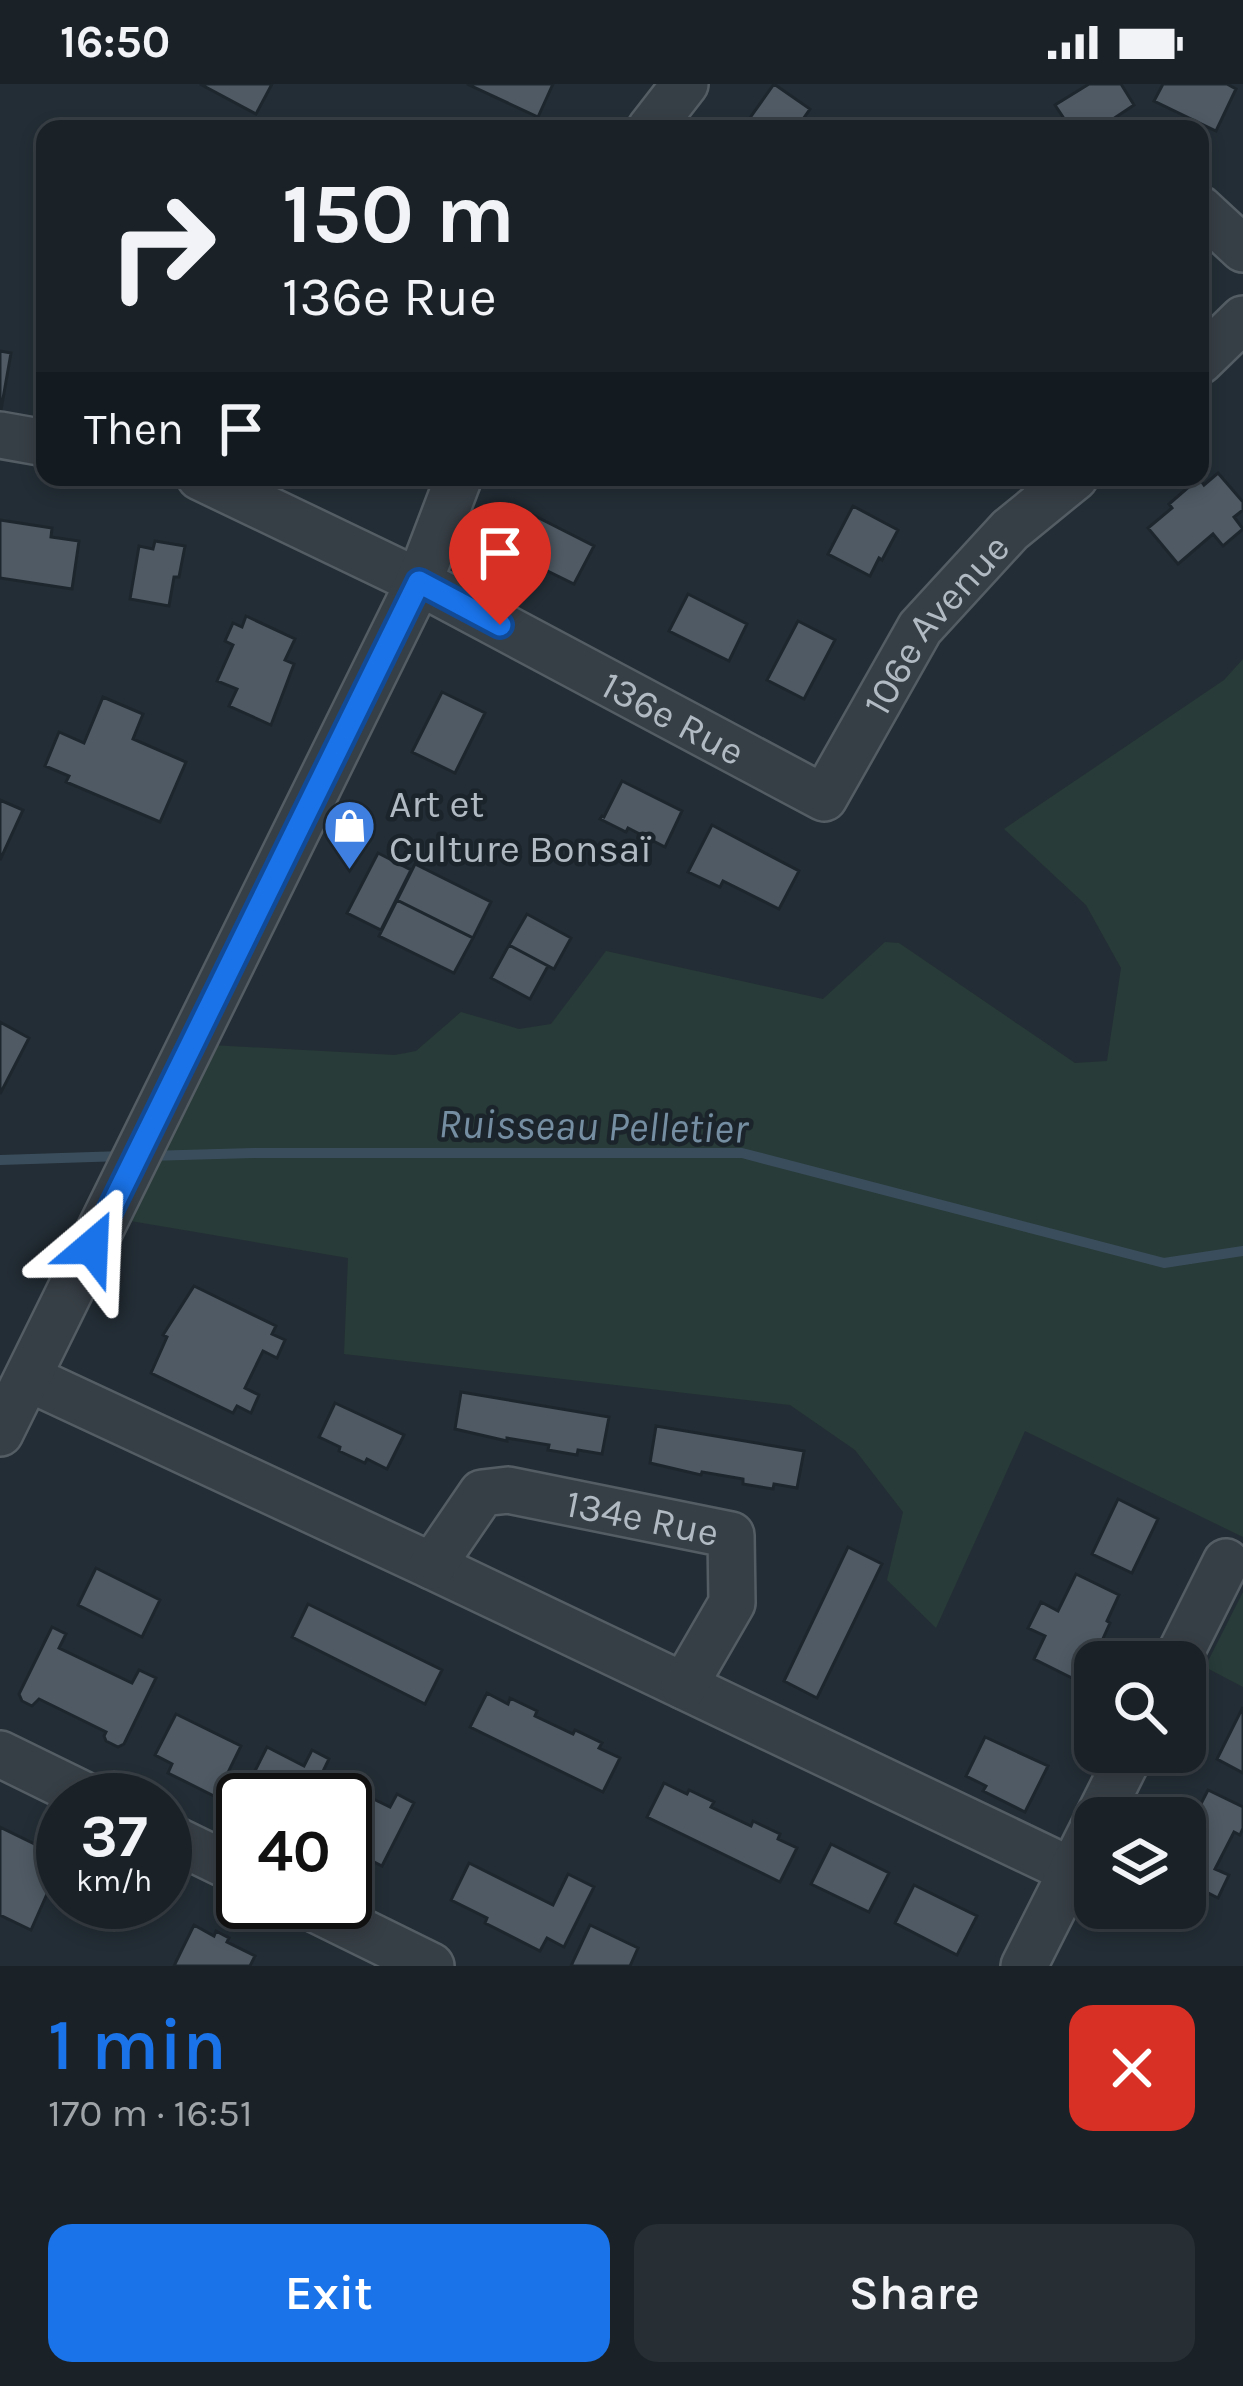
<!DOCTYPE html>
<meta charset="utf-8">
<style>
:root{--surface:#1a2228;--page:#272f34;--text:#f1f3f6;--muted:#9fa4a8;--line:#383f45;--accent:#1a73e8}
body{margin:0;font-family:Karla,sans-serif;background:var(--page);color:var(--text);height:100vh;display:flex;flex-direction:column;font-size:45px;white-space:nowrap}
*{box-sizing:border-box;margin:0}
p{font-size:39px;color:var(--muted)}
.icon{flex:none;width:66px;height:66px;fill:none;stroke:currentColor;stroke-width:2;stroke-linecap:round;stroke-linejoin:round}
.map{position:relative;height:1882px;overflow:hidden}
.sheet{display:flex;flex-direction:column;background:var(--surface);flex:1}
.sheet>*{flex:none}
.top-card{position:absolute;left:36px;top:36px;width:1173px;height:366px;border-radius:24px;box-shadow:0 6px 18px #0003,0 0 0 3px var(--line);background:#1a2228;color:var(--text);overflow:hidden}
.tools{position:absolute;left:1074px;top:1557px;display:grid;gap:24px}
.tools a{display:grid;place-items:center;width:132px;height:132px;border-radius:24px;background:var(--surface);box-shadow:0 6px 18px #0003,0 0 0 3px var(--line);font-size:60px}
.speed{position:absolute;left:36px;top:1689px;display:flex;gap:24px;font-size:60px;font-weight:700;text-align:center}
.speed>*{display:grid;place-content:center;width:156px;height:156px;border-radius:50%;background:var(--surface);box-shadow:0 6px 18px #0003,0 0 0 3px var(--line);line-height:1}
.speed small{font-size:30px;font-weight:400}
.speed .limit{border:6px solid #111;border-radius:18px;background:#fff;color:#111}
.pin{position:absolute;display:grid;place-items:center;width:102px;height:102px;color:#fff;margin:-123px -51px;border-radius:50% 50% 50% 0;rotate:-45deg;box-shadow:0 0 12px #0007}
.pin .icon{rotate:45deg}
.me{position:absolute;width:132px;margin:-66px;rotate:26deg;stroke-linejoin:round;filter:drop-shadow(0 0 9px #0008)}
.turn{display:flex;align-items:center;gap:42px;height:252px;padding:0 48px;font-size:54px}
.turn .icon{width:156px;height:156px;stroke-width:2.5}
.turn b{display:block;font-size:84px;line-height:102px}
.then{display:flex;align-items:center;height:114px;padding:0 48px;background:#0003;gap:24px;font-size:45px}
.round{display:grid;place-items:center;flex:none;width:126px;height:126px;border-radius:24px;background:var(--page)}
.head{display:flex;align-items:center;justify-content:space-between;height:204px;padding:0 48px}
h1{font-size:72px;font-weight:600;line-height:90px;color:var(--accent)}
.action{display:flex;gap:24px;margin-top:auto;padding:24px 48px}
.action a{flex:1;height:138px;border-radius:24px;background:var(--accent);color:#fff;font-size:48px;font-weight:600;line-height:138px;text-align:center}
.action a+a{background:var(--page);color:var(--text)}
.status{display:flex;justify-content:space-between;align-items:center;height:84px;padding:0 60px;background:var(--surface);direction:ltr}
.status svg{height:33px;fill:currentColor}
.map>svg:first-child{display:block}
.green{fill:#283b38}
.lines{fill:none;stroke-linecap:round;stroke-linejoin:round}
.stream{stroke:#3a4d5c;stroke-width:10}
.building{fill:#4f5a64;stroke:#1e262d;stroke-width:3}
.minor-casing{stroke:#545d64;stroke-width:50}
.minor{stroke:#373f46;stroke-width:45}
.route-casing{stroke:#114b97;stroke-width:30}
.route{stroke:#1a73e8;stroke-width:21}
.labels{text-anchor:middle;stroke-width:9;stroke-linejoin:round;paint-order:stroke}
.street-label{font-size:39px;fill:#b1bac2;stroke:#1c242b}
.poi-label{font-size:39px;fill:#b1bac2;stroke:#1c242b;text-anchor:start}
.water-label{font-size:42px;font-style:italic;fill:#758ea2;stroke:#1c242b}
</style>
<div class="status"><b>16:50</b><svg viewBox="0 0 49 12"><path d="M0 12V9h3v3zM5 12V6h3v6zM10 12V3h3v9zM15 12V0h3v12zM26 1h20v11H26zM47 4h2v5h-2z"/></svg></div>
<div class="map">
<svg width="1243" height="1882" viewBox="0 0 1243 1882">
<rect width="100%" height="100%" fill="#232d35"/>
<path class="green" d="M1243 575V1453L1025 1347 936 1544 887 1496 903 1428 855 1366 790 1321 344 1270 348 1174 107 1133 192 960 395 971 416 967 461 928 519 945 551 940 606 867 823 915 885 858 899 859 1075 979 1107 977 1121 884 1086 821 1004 745 1224 596Z
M1243 1508V1603L1205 1583Z"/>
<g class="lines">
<path class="stream" d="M147 1072 253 1069H742L1164 1179 1243 1167
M0 1076 123 1072"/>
</g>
<path class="building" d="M200 0H272L256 30Z
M467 0H553L538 33Z
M774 0 810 25 796 45H742Z
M1089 0H1121L1134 21 1098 45H1071L1055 21Z
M1163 0H1227L1236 5 1216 47 1154 17Z
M0 267 11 269 1 326H0Z
M1218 389 1243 418V426L1234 433 1243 445 1223 462 1213 450 1178 480 1148 444 1172 424 1169 420 1199 394 1204 401Z
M853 422 898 446 882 476 879 474 870 492 828 470Z
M533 431 594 462 574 500 513 470Z
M0 436 52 444 51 453 79 457 72 505 0 494Z
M155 457 185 462 179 493H174L169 522 130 515 139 462 153 465Z
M688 510 747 540 729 577 669 547Z
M246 532 295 555 285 576 294 580 271 641 229 622 237 605 217 597 233 561 225 557 233 539 242 543Z
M798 537 835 556 804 615 767 596Z
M442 608 485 629 455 689 412 668Z
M103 613 143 630 133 655 186 678 160 738 66 698 69 692 45 682 59 648 84 659Z
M622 697 682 727 665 763 628 744 626 748 600 735 602 732 604 733Z
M0 716 23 726 0 776Z
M712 741 799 787 779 825 723 797 720 803 688 788Z
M378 769 411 786 381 846 347 829Z
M415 780 491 818 473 854 397 816Z
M397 816 473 854 454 889 379 852Z
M527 830 571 854 554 885 509 861Z
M509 861 548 882 530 915 491 894Z
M0 938 29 954 0 1010Z
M194 1202 276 1242 272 1250 285 1256 277 1274 263 1267 245 1304 259 1311 251 1329 237 1322 233 1329 151 1289 167 1253 163 1251Z
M461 1308 609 1333 602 1370 578 1366 577 1371 548 1366 549 1361 507 1354V1357L455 1345Z
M335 1319 404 1351 387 1385 367 1375 365 1379 339 1367 340 1363 319 1353Z
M656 1342 804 1367 797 1404 774 1400 773 1405 743 1400V1395L702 1388 701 1391 650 1379Z
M1118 1415 1158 1435 1132 1489 1092 1470Z
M848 1463 882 1480 817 1614 784 1597Z
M96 1484 160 1516 142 1553 78 1521Z
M1076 1490 1119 1511 1107 1537 1110 1539 1101 1559 1097 1557 1078 1597 1034 1575 1045 1552 1028 1544 1041 1518 1058 1527Z
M308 1520 442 1586 425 1620 292 1553Z
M52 1543 66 1550 59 1564 132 1599 139 1586 156 1594 124 1660 118 1663 106 1657 104 1652 106 1648 39 1615 32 1622 22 1617 19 1610Z
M487 1609 508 1620 510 1614 537 1627 535 1632 573 1650 575 1646 602 1659 599 1664 620 1674 603 1708 470 1643Z
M1243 1623V1689L1217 1675Z
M176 1630 241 1662 216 1713 168 1689 172 1680 155 1671Z
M985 1653 1048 1682 1025 1728 983 1707 986 1702 966 1692Z
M267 1663 304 1682 312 1666 329 1675 309 1716H249L242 1713Z
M664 1699 687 1710 689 1706 714 1718 711 1723 751 1742 753 1737 780 1750 778 1755 797 1764 780 1798 647 1733Z
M351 1704 390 1723 397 1710 414 1719 382 1782 345 1763V1717Z
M1208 1706 1243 1723V1744L1240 1751 1234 1748 1215 1785 1229 1791 1218 1814 1185 1797V1751Z
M0 1743 63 1774 31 1846 0 1831Z
M831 1760 889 1789 869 1828 811 1800Z
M469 1779 553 1821 568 1790 594 1803 564 1863 547 1854 540 1867 485 1839 487 1834 451 1816Z
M914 1801 977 1832 957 1871 895 1839Z
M194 1841 214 1852 216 1847 229 1854 227 1858 255 1872 250 1882H174Z
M590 1841 638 1864 630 1882H571Z"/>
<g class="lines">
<defs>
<g id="minor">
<path d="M650 45 685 0"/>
<path d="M1200 125 1243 165"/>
<path d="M1200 277 1243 235"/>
<path d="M0 351 45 359"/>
<path id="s1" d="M200 393 419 498 824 714 920 544 1010 446 1075 393"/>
<path d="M28 1294 432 1482 1072 1787"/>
<path d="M0 1349 419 498 459 393"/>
<path id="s2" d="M432 1482 482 1409 508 1406 731 1451 732 1519 684 1602"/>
<path d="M1176 1578 1226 1478"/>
<path d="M0 1670 94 1716"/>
<path d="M1098 1734 1131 1668"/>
<path d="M165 1751 243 1789"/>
<path d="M301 1818 431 1882"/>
<path d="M1024 1882 1095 1741"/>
</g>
</defs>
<use href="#minor" class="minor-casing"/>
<use href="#minor" class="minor"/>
</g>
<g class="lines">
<defs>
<path id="route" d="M92 1163 419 498 500 541"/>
</defs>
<use href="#route" class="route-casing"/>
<use href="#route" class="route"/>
</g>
<defs>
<symbol id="shop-pin" viewBox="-11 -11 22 30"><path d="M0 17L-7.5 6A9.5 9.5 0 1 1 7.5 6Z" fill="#3f7fe0" stroke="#1c242b"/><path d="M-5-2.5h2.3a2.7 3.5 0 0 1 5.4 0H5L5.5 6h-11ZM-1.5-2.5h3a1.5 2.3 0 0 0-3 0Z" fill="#fff"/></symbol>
</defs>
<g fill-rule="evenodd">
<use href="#shop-pin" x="320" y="712" width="59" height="81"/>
</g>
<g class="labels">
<g class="street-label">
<text dy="14" stroke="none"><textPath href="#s1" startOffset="909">106e Avenue</textPath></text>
<text dy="14" stroke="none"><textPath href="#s1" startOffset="531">136e Rue</textPath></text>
<text dy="14" stroke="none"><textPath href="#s2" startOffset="252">134e Rue</textPath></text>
</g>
<g class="poi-label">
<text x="389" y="733">Art et<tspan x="389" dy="45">Culture Bonsaï</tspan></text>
</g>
<g class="water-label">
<text transform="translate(593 1041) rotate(1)" y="15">Ruisseau Pelletier</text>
</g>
</g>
</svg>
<div class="tools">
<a><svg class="icon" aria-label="search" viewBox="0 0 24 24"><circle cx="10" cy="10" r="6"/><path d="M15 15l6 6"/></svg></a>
<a><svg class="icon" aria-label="layers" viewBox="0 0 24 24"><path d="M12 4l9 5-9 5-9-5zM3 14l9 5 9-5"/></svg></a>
</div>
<div class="speed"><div>37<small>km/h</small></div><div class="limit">40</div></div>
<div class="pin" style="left:500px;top:541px;background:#d93025"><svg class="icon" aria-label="arrive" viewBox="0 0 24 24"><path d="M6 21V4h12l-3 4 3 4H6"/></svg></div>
<svg class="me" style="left:92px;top:1163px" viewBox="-20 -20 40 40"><path d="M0-17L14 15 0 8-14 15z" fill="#1a73e8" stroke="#fff" stroke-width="4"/></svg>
<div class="top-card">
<div class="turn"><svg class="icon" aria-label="right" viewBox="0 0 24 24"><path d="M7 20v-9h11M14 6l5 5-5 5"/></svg><div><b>150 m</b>136e Rue</div></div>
<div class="then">Then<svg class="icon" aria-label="arrive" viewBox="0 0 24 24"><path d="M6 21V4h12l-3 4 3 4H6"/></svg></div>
</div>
</div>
<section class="sheet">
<div class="head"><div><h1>1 min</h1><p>170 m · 16:51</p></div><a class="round" style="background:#d93025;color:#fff"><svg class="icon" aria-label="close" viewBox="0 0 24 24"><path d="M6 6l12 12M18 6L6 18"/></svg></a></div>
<div class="action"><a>Exit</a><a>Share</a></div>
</section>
